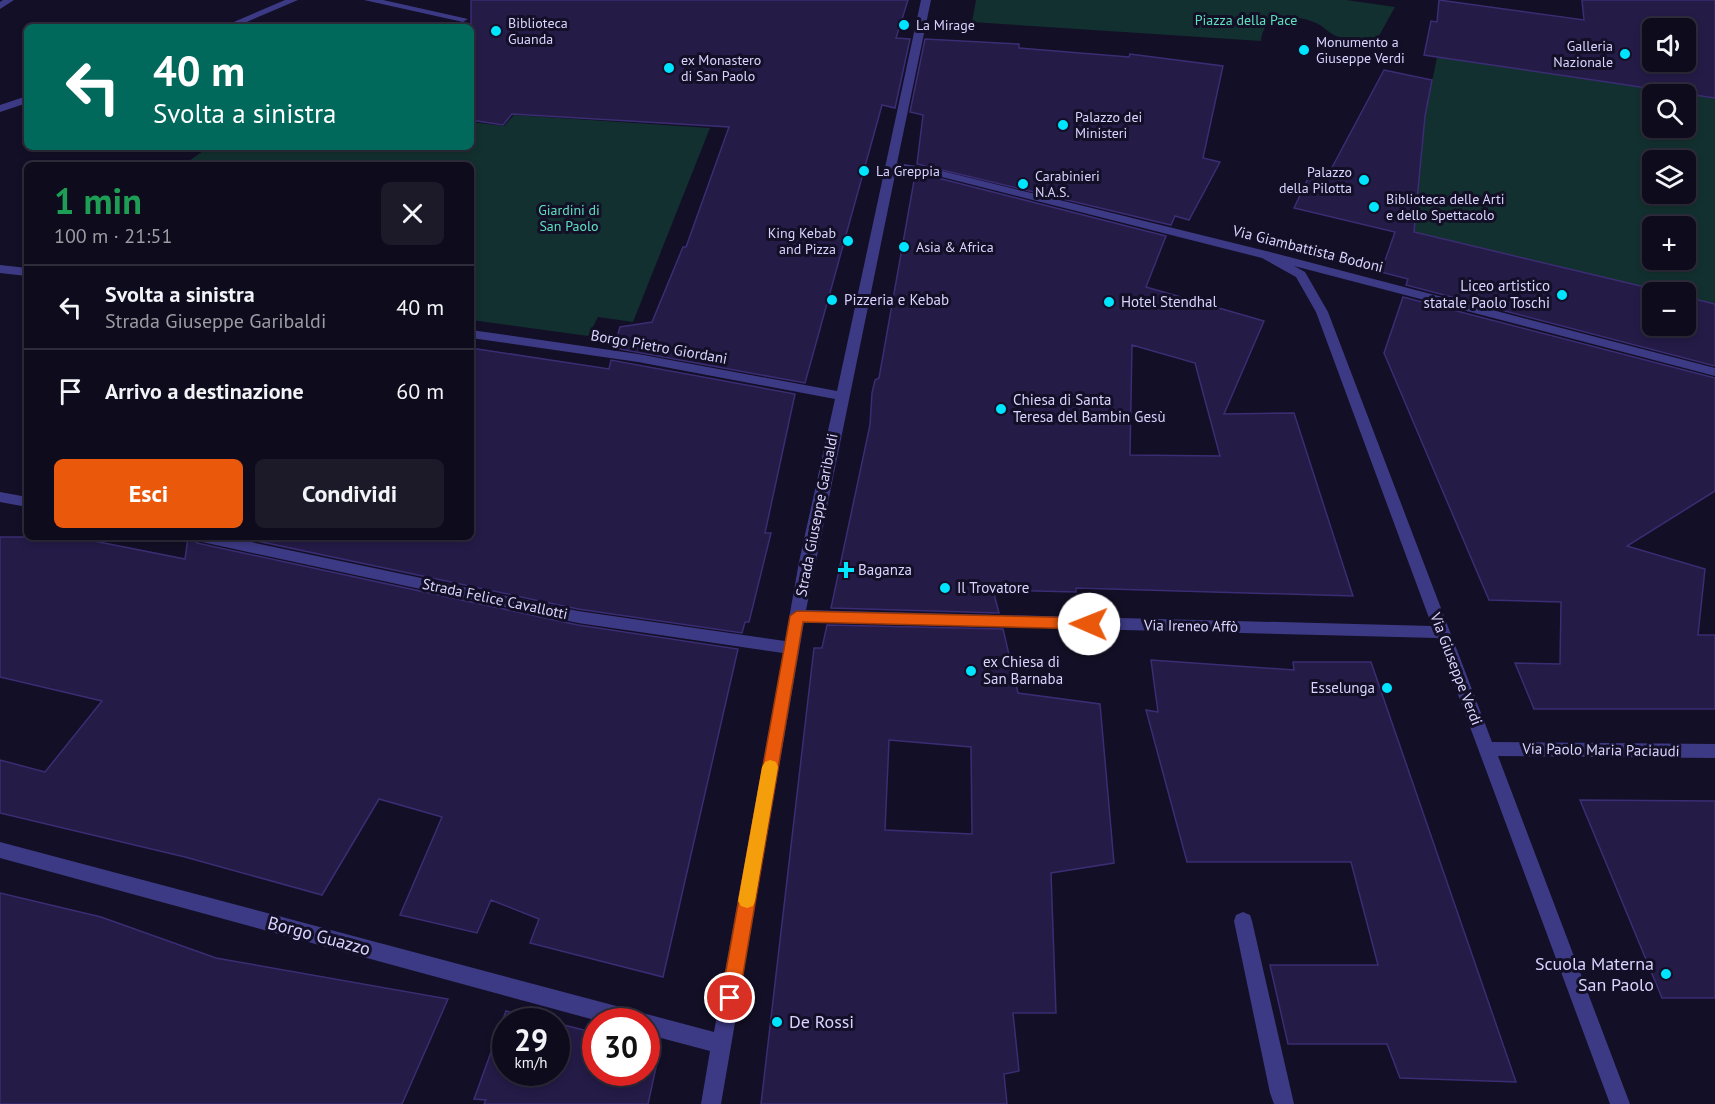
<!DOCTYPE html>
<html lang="it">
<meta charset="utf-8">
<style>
:root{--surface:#0e0b1c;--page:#1c1929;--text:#f1f3f6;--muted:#9b9ba3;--line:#2e2b3b;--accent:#ea580c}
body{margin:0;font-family:"PT Sans",sans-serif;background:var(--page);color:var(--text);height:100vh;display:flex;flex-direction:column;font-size:22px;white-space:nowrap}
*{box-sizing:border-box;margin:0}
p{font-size:20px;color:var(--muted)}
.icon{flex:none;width:33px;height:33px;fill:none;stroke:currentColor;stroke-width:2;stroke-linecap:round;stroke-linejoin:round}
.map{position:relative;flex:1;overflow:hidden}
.details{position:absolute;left:24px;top:162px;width:450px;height:378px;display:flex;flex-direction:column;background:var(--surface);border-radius:9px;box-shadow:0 3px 9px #0003,0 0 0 2px var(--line)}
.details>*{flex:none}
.top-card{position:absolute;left:24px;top:24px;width:450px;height:126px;border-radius:9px;box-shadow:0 3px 9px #0003,0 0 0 2px var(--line);background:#00695c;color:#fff;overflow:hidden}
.tools{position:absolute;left:1642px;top:18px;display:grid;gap:12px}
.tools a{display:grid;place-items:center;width:54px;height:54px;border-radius:9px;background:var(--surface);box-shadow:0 3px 9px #0003,0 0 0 2px var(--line);font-size:30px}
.speed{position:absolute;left:492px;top:1008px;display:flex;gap:12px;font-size:30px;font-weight:700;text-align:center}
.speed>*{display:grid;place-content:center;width:78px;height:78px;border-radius:50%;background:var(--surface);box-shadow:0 3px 9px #0003,0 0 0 2px var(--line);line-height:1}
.speed small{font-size:15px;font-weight:400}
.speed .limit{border:9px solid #d22;background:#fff;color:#111}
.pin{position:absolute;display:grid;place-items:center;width:51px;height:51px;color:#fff;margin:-26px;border:3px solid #fff;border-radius:50%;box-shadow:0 2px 6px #0007}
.me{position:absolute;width:66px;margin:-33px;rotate:271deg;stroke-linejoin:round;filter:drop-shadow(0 0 4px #0008)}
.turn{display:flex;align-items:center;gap:21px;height:126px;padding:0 30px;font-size:27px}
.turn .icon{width:78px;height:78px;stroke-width:2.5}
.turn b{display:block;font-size:42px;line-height:51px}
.round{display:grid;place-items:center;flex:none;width:63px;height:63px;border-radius:9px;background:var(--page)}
.head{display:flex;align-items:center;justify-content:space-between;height:102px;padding:0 30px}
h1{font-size:36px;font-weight:800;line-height:45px;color:#1e9e55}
.button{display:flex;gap:12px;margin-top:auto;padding:12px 30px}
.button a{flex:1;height:69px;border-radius:9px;background:var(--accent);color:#fff;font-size:24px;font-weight:800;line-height:69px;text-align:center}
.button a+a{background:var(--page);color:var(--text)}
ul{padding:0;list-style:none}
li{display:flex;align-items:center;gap:18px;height:84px;padding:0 30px;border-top:2px solid var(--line)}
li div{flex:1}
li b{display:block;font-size:22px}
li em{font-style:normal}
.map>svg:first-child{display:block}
.green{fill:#12302f;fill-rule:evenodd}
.building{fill:#241b47;stroke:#3b2d73;stroke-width:1.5;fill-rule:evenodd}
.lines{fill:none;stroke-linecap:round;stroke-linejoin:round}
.service{fill:#3d3a85;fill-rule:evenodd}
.minor{fill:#3d3a85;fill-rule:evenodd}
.route{fill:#ea580c;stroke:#983908;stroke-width:1.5}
.slow{fill:#f59e0b}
.poi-dot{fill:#00e5ff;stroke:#130f26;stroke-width:2}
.labels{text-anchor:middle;stroke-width:6;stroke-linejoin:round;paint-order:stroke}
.far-park-label{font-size:14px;fill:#5fe0c0;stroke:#130f26}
.far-poi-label{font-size:14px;fill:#d9d4ff;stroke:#130f26;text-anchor:start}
.street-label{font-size:15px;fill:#d9d4ff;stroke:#130f26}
.poi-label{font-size:15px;fill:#d9d4ff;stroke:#130f26;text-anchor:start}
.near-street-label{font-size:18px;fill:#d9d4ff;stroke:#130f26}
.near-poi-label{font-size:18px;fill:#d9d4ff;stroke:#130f26;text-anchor:end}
</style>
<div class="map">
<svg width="1715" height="1104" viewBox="0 0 1715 1104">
<rect width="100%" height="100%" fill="#130f26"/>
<path class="green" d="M976 0H1346L1395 7 1376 41C1364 40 1344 40 1334 35 1328 32 1324 27 1318 24 1298 14 1263 11 1261 41L972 22Z
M1437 57 1715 98V304L1686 297V292H1666L1414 232 1425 116ZM1653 94H1686V128H1653ZM1653 160H1686V194H1653ZM1653 226H1686V260H1653Z
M514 115 710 128 633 322 598 317 588 336 471 320V165H183L209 147H471V122L504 126Z"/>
<path class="building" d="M471 0H908L896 38 910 39 895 108 882 105 805 383 614 348 620 327 652 322 683 247H686L729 127 512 114 503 125 471 120Z
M1439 0 1584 20 1582 0H1715V98L1424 55 1431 21 1437 22ZM1653 28H1686V62H1653Z
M925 39 1019 44V48L1129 57 1130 54 1223 66 1203 158 1220 162 1189 220 1175 216 1171 225 917 164 923 115 910 112Z
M1384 70 1432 80 1425 116 1414 232 1666 292H1653V326H1686V297L1715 304V366L1406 285 1408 279 1381 272 1395 232 1294 208 1312 170 1329 173Z
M915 175 930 176 1166 236 1146 287 1264 321 1224 414 1294 413 1353 596 1076 588V592L993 590 999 613 831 608 870 425 872 393 875 380 879 378ZM1132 345 1195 363 1220 456 1130 455Z
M1403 297 1715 378V491L1627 546 1705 569 1698 635H1715V709H1534L1515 663 1560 664 1561 602 1489 600 1384 353Z
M471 348 609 369 611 360 795 394 765 533H771L749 622H745L742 633 578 609 238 537H471Z
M0 537H74L185 559 188 537H193L197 543 578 625 738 649 663 977 530 943 539 919 491 900 477 933 400 915 442 817 379 799 322 895 185 857 0 813V760L45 772 102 701 0 677Z
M827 625 1003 629 1018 693 1100 704 1114 863 1051 873 1056 1013H1013L1019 1071 1004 1074 1007 1104H761L814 648H822ZM889 740 971 747 972 834 885 830Z
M1151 660 1294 670 1293 662H1371L1516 1082 1400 1078 1387 1044H1288L1270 965H1378L1351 862H1187L1146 710 1158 712Z
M1580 800 1715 801V998H1662Z
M0 893 101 917 216 958 448 999 402 1104H0Z
M506 1011 549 1022H506V1072H556V1023L596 1033V1072H646V1045L660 1049 648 1104H484L486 1100 474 1099Z"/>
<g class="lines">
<path class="service" d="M364 0H383L468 19 463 22Z"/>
<path class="minor" d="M3 0H14L0 9V2Z
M285 0H298L235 27H222Z
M921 0H931L897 163 930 168 1270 252 1715 368V376L1294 266 1305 272 1328 312 1492 742 1715 744V758L1498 756 1630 1104H1610L1437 638 804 622 721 1104H701L710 1051 646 1034V1022H602L0 858V842L714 1032 783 653 578 623 202 542 197 541 195 537H227L578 611 785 641 799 562 835 399 638 362 471 338V330L638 354 837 391ZM896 170 930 174 1262 258 1296 277 1316 312 1432 626 806 610Z
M27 96V103L0 112V105Z
M0 265 27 268V276L0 273Z
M0 492 27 497V507L0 502Z
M1243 912 1250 915 1252 921 1294 1104H1274L1270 1093 1234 921 1236 915Z"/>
</g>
<path class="route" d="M797 611 1089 618 1094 620 1096 624 1094 628 1089 629 803 622 739 998 736 1004 730 1006 724 1004 721 998 790 616Z"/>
<path class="slow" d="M770 760 776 762 778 767 755 901 753 906 747 908 741 906 738 901 762 767 765 762Z"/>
<g class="poi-dot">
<circle cx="904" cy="25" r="6"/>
<circle cx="496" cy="31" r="6"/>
<circle cx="1304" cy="50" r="6"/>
<circle cx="1625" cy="54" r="6"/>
<circle cx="669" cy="68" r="6"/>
<circle cx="1063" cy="125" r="6"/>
<circle cx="864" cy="171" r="6"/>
<circle cx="1364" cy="180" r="6"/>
<circle cx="1023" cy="184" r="6"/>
<circle cx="1374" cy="207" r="6"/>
<circle cx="848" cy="241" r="6"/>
<circle cx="904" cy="247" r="6"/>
<circle cx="1562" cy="295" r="6"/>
<circle cx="832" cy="300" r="6"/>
<circle cx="1109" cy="302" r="6"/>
<circle cx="1001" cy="409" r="6"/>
<path d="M843 561h6v6h6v6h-6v6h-6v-6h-6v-6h6z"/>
<circle cx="945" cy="588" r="6"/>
<circle cx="971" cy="671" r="6"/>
<circle cx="1387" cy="688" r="6"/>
<circle cx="1666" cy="974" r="6"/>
<circle cx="777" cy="1022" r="6"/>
</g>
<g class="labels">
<g class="far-park-label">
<text x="1246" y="25">Piazza della Pace</text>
<text x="569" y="215">Giardini di<tspan x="569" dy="16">San Paolo</tspan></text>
</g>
<g class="far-poi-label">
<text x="508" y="28">Biblioteca<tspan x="508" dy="16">Guanda</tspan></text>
<text x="916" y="30">La Mirage</text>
<text x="1316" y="47">Monumento a<tspan x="1316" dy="16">Giuseppe Verdi</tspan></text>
<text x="1613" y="51" text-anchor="end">Galleria<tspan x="1613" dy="16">Nazionale</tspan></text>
<text x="681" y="65">ex Monastero<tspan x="681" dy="16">di San Paolo</tspan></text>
<text x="1075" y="122">Palazzo dei<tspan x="1075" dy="16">Ministeri</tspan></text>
<text x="876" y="176">La Greppia</text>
<text x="1352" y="177" text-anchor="end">Palazzo<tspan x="1352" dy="16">della Pilotta</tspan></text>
<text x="1035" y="181">Carabinieri<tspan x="1035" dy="16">N.A.S.</tspan></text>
<text x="1386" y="204">Biblioteca delle Arti<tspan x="1386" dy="16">e dello Spettacolo</tspan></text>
<text x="836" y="238" text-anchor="end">King Kebab<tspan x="836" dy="16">and Pizza</tspan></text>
<text x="916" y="252">Asia &amp; Africa</text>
</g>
<g class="street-label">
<text transform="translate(1308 249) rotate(14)" y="5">Via Giambattista Bodoni</text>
<text transform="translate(659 347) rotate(10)" y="5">Borgo Pietro Giordani</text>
<text transform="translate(817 515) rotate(-79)" y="5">Strada Giuseppe Garibaldi</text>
<text transform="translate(495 599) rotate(12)" y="5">Strada Felice Cavallotti</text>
<text transform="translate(1191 626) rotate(1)" y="5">Via Ireneo Affò</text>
<text transform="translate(1456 669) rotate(69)" y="5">Via Giuseppe Verdi</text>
<text transform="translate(1601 750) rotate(1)" y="5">Via Paolo Maria Paciaudi</text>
</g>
<g class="poi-label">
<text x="1550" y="291" text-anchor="end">Liceo artistico<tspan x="1550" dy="17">statale Paolo Toschi</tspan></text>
<text x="844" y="305">Pizzeria e Kebab</text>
<text x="1121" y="307">Hotel Stendhal</text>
<text x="1013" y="405">Chiesa di Santa<tspan x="1013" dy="17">Teresa del Bambin Gesù</tspan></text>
<text x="858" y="575">Baganza</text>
<text x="957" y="593">Il Trovatore</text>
<text x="983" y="667">ex Chiesa di<tspan x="983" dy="17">San Barnaba</tspan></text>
<text x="1375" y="693" text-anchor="end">Esselunga</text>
</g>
<g class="near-street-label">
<text transform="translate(319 936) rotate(15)" y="6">Borgo Guazzo</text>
</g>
<g class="near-poi-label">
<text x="1654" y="970">Scuola Materna<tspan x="1654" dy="21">San Paolo</tspan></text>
<text x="789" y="1028" text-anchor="start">De Rossi</text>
</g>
</g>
</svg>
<div class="tools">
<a><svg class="icon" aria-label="sound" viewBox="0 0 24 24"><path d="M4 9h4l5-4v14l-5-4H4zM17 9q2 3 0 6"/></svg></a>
<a><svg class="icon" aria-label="search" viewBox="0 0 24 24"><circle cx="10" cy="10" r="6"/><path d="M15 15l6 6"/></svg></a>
<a><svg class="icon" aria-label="layers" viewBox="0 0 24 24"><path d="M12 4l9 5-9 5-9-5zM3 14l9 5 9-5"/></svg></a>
<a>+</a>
<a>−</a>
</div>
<div class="speed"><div>29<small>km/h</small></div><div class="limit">30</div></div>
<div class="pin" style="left:730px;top:998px;background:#d93025"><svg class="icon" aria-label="arrive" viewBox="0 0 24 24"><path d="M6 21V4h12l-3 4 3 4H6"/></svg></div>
<svg class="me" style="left:1089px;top:624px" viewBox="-20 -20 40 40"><circle r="19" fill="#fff"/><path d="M0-13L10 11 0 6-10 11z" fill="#ea580c"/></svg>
<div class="top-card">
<div class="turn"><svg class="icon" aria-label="left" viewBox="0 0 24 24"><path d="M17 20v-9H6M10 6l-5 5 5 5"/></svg><div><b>40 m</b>Svolta a sinistra</div></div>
</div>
<section class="details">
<div class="head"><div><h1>1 min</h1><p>100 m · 21:51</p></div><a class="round"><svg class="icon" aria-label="close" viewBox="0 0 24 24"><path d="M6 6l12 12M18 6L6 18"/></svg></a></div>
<ul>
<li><svg class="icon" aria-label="left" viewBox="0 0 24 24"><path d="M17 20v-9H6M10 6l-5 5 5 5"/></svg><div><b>Svolta a sinistra</b><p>Strada Giuseppe Garibaldi</p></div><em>40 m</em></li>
<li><svg class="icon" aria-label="arrive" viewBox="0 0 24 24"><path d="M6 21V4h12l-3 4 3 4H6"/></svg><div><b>Arrivo a destinazione</b></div><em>60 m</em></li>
</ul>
<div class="button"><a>Esci</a><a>Condividi</a></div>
</section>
</div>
